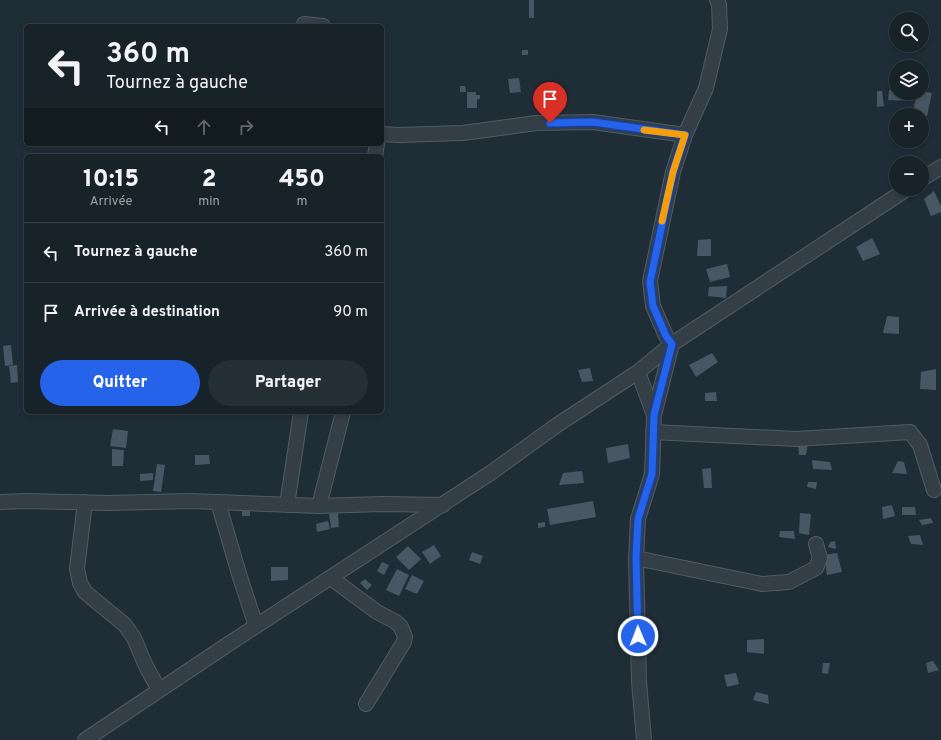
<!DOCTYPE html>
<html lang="fr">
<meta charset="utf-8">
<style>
:root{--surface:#172229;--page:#242f35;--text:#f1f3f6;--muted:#9ea4a8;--line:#363f46;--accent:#2563eb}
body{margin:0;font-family:Overpass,sans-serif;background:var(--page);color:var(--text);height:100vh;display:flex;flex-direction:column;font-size:15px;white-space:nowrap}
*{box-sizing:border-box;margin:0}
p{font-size:13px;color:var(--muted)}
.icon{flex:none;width:22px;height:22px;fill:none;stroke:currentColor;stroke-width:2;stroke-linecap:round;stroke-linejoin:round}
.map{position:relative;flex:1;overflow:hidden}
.sheet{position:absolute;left:24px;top:154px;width:360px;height:260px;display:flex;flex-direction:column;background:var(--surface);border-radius:6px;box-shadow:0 2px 6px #0003,0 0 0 1px var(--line)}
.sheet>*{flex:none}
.banner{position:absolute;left:24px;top:24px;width:360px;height:122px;border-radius:6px;box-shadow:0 2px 6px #0003,0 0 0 1px var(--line);background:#172229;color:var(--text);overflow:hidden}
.buttons{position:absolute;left:889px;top:12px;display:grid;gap:8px}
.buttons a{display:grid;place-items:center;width:40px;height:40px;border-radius:50%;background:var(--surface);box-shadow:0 2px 6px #0003,0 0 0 1px var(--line);font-size:20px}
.pin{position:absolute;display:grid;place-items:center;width:34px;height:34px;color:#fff;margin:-41px -17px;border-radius:50% 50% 50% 0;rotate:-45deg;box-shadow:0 0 4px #0007}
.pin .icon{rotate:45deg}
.me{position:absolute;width:44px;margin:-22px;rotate:359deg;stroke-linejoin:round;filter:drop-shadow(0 0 3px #0008)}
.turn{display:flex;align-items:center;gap:14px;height:84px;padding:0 16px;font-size:18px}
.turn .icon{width:52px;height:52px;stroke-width:2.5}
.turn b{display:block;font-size:28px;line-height:34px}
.lanes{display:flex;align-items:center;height:38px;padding:0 16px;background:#0003;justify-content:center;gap:20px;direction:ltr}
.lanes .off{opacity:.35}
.eta{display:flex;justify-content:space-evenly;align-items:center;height:68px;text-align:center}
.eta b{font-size:24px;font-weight:800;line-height:28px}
.action{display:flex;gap:8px;margin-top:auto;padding:8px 16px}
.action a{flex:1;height:46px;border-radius:24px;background:var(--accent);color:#fff;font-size:16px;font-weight:800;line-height:46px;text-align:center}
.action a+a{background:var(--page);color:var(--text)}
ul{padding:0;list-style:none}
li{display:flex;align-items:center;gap:12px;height:60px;padding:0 16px;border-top:1px solid var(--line)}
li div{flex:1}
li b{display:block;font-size:15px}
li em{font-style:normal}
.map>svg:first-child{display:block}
.building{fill:#475763}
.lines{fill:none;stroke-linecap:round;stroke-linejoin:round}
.minor-casing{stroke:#505c65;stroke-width:16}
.minor{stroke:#333e47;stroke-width:14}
.route-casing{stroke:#184099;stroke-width:10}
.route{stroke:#2563eb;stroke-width:7}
.slow{stroke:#f59e0b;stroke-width:7}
</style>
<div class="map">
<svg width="941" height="740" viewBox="0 0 941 740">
<rect width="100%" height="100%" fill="#1f2d37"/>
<path class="building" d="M529 0H534V18H529Z
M522 50H528V55H522Z
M519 78 521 92 510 93 508 79Z
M460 86H465L466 92H460Z
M896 89V93H913L912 101 888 100 889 90Z
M877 91H882L884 106 877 107Z
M922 91 932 93 927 116 912 115 917 93H922Z
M467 92H476V95H480V99H477V108H467Z
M934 191 941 206V212L931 216 924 199Z
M872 238 880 254 863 261 856 247Z
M711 239V256H697L698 240Z
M727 264 730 277 710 282 706 269Z
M727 286 726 298 708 296 709 287Z
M887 316 899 317V334L883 333Z
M11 345 13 365 5 366 3 346Z
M712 353 718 362 696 377 689 365Z
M17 365 18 382 11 383 9 366Z
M590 368 593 381 582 382 578 370Z
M936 369V390L920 389 921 372Z
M716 392 717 401H705V393Z
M113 429 128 431 126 448 110 446Z
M808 442 806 455H799L798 444Z
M628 444 630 458 608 463 606 448Z
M112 449 124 450 123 466H112Z
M195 455H209L210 464 195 465Z
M812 460 830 462 832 470 813 469Z
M898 461 904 462 907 474 892 473Z
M157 464 165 465 161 492 153 491Z
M711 468 712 488H704L702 469Z
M582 471 584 483 559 485 563 473Z
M153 473V480L140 481V474Z
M808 482H817L816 489 807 487Z
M593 501 596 517 550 525 547 509Z
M242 505H250V516H242Z
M892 505 895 516 883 519 882 507Z
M902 507H915L916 515H902Z
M338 513 339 527 331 528 329 514Z
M800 513 811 514 809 535 799 533Z
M931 518 933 523 922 525 919 520Z
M328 521 330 529 317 532 316 524Z
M545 522V527L538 528V523Z
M780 531H794L795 539 779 537Z
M920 535 923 545 911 544 908 536Z
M835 541 836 549 828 547 830 542Z
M434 545 441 556 430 564 422 552Z
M408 546 421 559 409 570 396 557Z
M472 552 483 556 480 564 469 560Z
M837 553 842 572 827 575 824 555Z
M382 562 389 565 384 575 377 571Z
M271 567H288V580L271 581Z
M397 569 409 575 399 596 386 590Z
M412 575 424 581 417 594 405 589Z
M365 579 372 585 367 590 360 583Z
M764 639V654L747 652V640Z
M933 661 939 670 928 673 926 663Z
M823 663H830L828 674 822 673Z
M736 673 739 684 727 687 724 675Z
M756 692 768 695 769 704 753 700Z"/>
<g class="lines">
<defs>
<path id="minor" d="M304 24 323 26
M382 134 398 135 463 133 536 123 593 122 685 135
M375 156 377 144
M922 179 941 167
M638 372 654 415 652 474 638 519 636 558 639 682 644 740
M654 415 672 344 666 336 653 306 650 281 673 172 685 135 706 88 720 29 719 4 717 0
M653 432 796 439 910 432 920 445 934 490
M0 502 26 501 108 503 191 501 319 506 383 504 443 505
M85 502 77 569 80 583 85 592 125 625 134 638 145 664 159 690
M218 502 239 574 256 626
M287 505 301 412
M319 506 343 412
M636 558 762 584 789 582 816 568 820 558 816 544
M331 578 377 612 396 622 401 627 405 637 404 642 366 704
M85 740 227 645 492 472 557 425 638 372 672 344 907 189"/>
</defs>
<use href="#minor" class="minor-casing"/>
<use href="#minor" class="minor"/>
</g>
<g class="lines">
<defs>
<path id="route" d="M550 123 593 122 685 135 673 172 650 282 653 306 666 336 672 344 654 415 652 474 638 519 636 558 638 636"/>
</defs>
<use href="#route" class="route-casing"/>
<use href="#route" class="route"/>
<path class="slow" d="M644 130 685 135 673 172 662 221"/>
</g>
</svg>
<div class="buttons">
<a><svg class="icon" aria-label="search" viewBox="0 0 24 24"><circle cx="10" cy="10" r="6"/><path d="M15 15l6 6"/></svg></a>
<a><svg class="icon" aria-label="layers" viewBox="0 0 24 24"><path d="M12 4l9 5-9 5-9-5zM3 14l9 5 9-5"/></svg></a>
<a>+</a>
<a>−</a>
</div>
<div class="pin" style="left:550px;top:123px;background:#d93025"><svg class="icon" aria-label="arrive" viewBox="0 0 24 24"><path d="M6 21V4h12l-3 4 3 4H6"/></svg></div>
<svg class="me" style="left:638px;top:636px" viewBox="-20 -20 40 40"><circle r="17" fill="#2563eb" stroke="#fff" stroke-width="3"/><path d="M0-11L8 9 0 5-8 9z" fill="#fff"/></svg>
<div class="banner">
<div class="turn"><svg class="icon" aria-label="left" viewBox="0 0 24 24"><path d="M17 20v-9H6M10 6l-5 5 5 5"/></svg><div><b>360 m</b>Tournez à gauche</div></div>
<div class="lanes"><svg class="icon" aria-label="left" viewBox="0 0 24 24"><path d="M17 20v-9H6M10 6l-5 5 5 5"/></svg><svg class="icon off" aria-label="ahead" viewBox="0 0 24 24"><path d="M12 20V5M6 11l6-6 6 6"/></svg><svg class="icon off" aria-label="right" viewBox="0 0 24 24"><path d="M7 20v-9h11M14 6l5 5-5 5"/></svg></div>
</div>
<section class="sheet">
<div class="eta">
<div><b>10:15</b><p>Arrivée</p></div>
<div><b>2</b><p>min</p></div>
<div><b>450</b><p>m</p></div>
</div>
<ul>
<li><svg class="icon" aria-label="left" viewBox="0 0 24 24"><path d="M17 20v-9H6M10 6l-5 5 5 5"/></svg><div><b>Tournez à gauche</b></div><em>360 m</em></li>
<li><svg class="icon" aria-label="arrive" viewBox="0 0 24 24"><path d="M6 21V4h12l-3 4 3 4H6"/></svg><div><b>Arrivée à destination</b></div><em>90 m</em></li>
</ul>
<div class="action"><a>Quitter</a><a>Partager</a></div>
</section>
</div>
